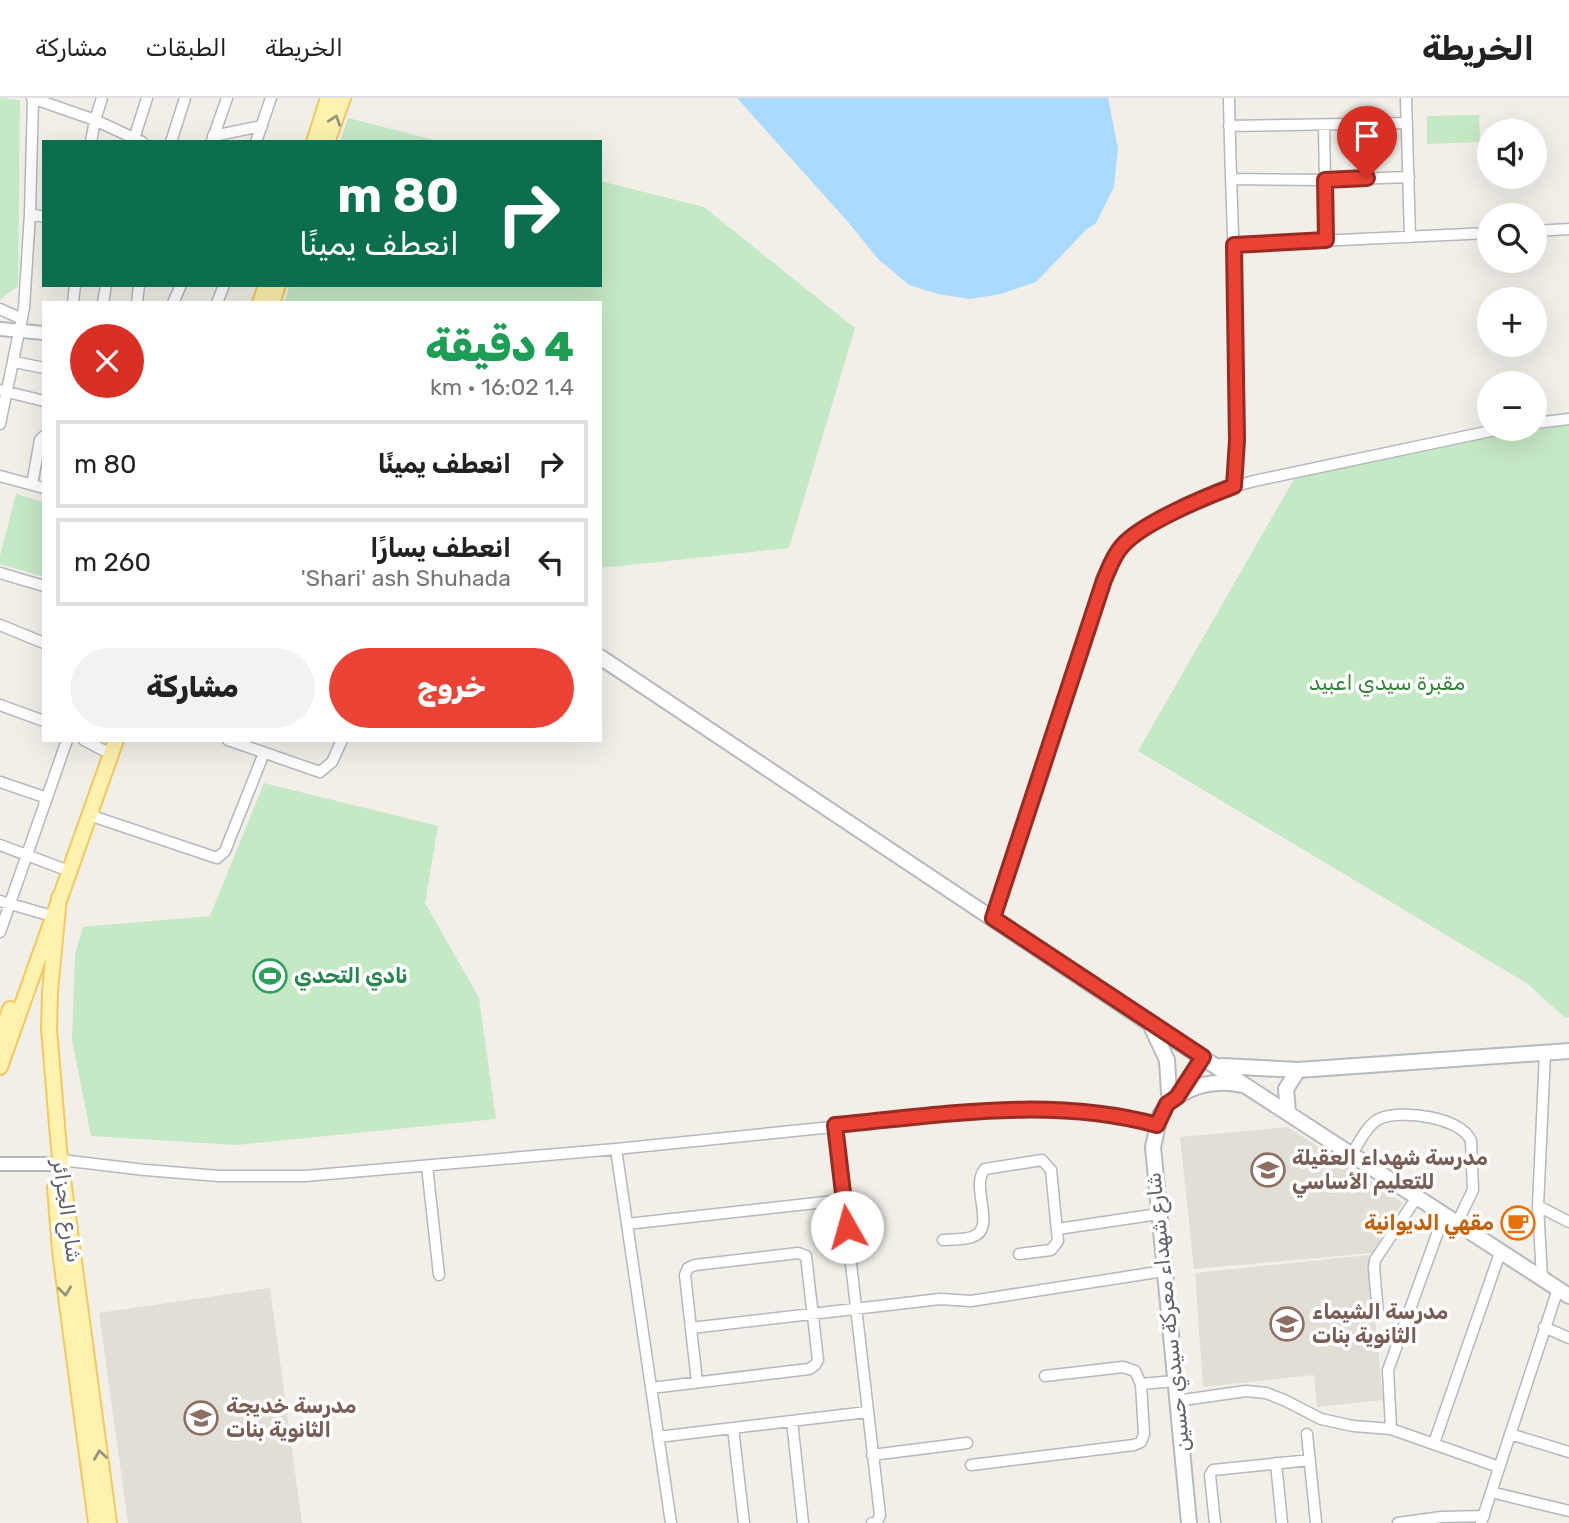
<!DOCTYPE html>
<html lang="ar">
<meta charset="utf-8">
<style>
:root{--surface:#fff;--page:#f2f2f2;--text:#222;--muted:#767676;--line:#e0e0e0;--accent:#ea4335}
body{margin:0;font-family:Rubik,"Noto Sans Arabic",sans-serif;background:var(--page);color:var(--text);direction:rtl;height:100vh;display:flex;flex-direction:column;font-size:26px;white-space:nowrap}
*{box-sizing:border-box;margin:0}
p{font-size:23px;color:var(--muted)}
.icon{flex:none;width:38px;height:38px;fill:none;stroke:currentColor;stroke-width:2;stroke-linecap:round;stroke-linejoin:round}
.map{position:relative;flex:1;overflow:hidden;direction:ltr}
.details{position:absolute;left:42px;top:203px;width:560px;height:441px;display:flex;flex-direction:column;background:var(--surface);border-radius:0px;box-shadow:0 7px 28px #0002;direction:rtl}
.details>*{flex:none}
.top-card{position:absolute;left:42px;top:42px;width:560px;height:147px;border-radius:0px;box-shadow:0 7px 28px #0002;direction:rtl;background:#0b6e4f;color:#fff;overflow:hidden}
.tools{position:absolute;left:1477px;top:21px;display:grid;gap:14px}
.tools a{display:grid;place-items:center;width:70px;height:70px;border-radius:50%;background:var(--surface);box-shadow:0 7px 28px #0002;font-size:35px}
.pin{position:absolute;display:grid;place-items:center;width:60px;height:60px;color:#fff;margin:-72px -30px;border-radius:50% 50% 50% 0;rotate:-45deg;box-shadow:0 0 7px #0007}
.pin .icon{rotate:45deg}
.me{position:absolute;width:77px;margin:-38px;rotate:353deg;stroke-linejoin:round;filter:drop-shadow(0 0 5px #0008)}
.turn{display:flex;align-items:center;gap:24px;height:147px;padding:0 28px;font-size:32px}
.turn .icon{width:91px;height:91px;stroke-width:2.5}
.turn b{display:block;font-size:49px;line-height:60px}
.round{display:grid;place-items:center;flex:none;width:74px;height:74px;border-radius:37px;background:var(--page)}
.overview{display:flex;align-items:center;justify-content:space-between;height:119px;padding:0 28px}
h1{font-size:42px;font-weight:800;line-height:52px;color:#1e9e55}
.action{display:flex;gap:14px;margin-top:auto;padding:14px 28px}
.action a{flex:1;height:80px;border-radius:42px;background:var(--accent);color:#fff;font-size:28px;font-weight:800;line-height:80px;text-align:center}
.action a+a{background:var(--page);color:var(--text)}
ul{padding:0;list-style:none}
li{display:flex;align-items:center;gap:21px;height:88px;margin:0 14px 10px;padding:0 14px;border:4px solid var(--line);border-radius:0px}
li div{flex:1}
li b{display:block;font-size:26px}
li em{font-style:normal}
header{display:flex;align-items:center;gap:42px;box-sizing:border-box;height:98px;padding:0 35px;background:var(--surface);border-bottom:2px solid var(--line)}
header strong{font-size:33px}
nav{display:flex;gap:38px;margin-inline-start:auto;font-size:24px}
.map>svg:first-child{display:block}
.education{fill:#e1ded6}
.green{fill:#c5e8c5}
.water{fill:#aadaff}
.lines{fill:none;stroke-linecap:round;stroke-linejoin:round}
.minor-casing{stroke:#b5b8bc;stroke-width:13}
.tertiary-casing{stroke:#b5b8bc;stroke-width:16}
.secondary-casing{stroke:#b6babf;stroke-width:18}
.primary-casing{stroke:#f2c960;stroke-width:18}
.minor{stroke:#fff;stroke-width:10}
.tertiary{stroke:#fff;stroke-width:12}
.secondary{stroke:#fff;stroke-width:14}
.primary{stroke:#fff2af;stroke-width:14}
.oneway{stroke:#979581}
.route-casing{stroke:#982c22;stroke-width:18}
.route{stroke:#ea4335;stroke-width:12}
.labels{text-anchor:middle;stroke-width:7;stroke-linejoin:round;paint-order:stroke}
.park-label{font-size:21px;fill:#348238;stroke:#fff}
.leisure-label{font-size:21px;font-weight:bold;fill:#27864d;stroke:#fff;text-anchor:start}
.education-label{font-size:21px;font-weight:bold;fill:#785e54;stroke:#fff;text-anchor:start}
.street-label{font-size:21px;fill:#5f6368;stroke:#fff}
.food-label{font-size:21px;font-weight:bold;fill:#c56008;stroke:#fff;text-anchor:end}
</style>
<header>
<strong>الخريطة</strong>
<nav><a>الخريطة</a><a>الطبقات</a><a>مشاركة</a></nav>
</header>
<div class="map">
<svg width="1569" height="1425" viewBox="0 0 1569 1425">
<rect width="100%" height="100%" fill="#f1efe8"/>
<path class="education" d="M1288 1029 1403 1105 1372 1155 1194 1171 1180 1039Z
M1369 1157 1383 1302 1317 1309 1314 1277 1203 1289 1195 1175Z
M270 1190 302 1425H128L99 1215Z"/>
<path class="green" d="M0 0 20 2 18 188 0 202Z
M1479 17 1480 44 1427 46V18Z
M348 20 442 44H340Z
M600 83 704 109 855 230 789 450 600 470V205H284L290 187H600Z
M1569 327V919L1565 920 1528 886 1138 653 1293 383 1302 376 1469 340Z
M16 396 44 404V479L0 466V458Z
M264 685 438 728 425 805 479 900 496 1021 237 1047 91 1038 72 942 75 856 83 829 210 818Z"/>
<path class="water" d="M737 0H1108L1118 50 1114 89 1096 125 1086 132 1036 184 1001 196 970 201 938 196 909 187 878 161 848 124Z"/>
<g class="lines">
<defs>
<path id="minor" d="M32 0 95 22 142 44
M1229 0C1231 129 1241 259 1234 388
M1406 0 1410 139
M1229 28 1407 25
M1324 28 1326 142
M213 38 262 28
M212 43 227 0
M91 44 95 22 102 0
M133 44 147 0
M171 44 185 0
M256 44 271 0
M1232 81 1325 82 1409 79
M30 116 44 119
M1535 133 1569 131
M1234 147 1489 135
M73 205 75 187
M103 205 106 187
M137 205 139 187
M173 205 181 187
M217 205 224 187
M0 211 22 221
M15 264 44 270
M0 292 44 303
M1535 325 1569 321
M0 326 24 210 30 116 33 0
M0 378 44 390
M32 387 40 342 44 338
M0 475 44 488
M0 527 44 545
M0 607 44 623
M84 642 103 652
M228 642 320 674 332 664 342 642
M0 684 47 700
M89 717 217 760 225 753 264 655
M0 747 61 770
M0 803 45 816
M993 820 1104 482 1116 457 1131 440 1142 432 1222 392 1254 383 1500 331
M0 834 67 642
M835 1027 880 1417 877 1424 872 1425
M616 1051 671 1425
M1352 1056C1359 1045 1367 1027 1379 1021 1400 1011 1462 1019 1471 1043L1473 1092 1457 1125
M61 1062 145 1072 219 1078H305L616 1051 989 1013 1062 1011 1110 1017 1157 1027
M427 1068 439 1177
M1538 1108 1569 1124
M627 1126 843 1102
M1058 1131 1158 1116
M943 1142C952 1141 964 1142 972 1139 998 1131 969 1088 985 1071L1042 1062 1051 1072 1058 1143 1051 1152 1019 1156
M1542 1180 1538 1108 1545 955
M1378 1215 1374 1170 1375 1162 1417 1099
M1544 1229 1569 1240
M691 1230 940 1201 971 1203 1164 1173
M1141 1286 1175 1283
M651 1290 809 1271 815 1267 818 1262 806 1158 798 1155 695 1167 688 1170 685 1177 697 1284
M1176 1303 1246 1293 1266 1295 1284 1302 1321 1321 1353 1328 1391 1331 1499 1369
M792 1323 803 1425
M733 1330 744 1425
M1391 1331 1388 1272 1444 1117
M1307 1336 1316 1425
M1510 1336 1569 1354
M658 1339 867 1314
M1434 1345 1501 1152
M872 1357 967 1345
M1276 1365 1282 1425
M971 1367 1134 1347 1141 1344 1144 1336 1141 1286 1135 1273 1123 1269 1045 1278
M1491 1394 1569 1413
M1215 1425 1210 1377 1213 1372 1310 1362
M1398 1425 1441 1419 1484 1418
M1481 1425 1558 1191"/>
<path id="tertiary" d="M0 231 44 235
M0 1066H61"/>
<path id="secondary" d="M600 559 1146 923 1569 1198
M1152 930 1167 962 1169 995
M1222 968 1298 972 1569 953
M1178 998C1198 985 1220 982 1243 987
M1288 1014 1286 991 1298 972
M1189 1425 1153 1049 1160 1017 1167 1006 1177 999 1203 959"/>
<path id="primary" d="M314 44 328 0
M327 44 343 0
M260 205 266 187
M272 205 278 187
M59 800 50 893 49 931 59 1051 109 1425
M0 940 10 911
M0 969 116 642
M55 1089 60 1153 96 1425"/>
</defs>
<use href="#minor" class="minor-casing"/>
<use href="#tertiary" class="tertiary-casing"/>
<use href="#secondary" class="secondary-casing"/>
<use href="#primary" class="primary-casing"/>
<use href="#minor" class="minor"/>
<use href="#tertiary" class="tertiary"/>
<use href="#secondary" class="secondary"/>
<use href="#primary" class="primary"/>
</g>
<defs><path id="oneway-chevron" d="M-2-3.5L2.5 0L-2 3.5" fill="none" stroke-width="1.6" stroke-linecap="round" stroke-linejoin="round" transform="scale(1.75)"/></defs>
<g class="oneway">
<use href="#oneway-chevron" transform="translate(335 22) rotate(-71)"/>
<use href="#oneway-chevron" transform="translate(65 1193) rotate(83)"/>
<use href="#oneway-chevron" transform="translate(100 1357) rotate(-98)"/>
</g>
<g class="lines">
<defs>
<path id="route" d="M847 1129 835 1027C942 1017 1051 998 1157 1027L1167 1006 1177 999 1203 959 993 820 1104 482C1109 471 1113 458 1122 448 1142 425 1205 399 1234 388L1237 342 1234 147 1326 142 1325 82 1367 80"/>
</defs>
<use href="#route" class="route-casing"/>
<use href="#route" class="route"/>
</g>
<defs>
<symbol id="stadium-ring" viewBox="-11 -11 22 22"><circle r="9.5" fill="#fff" stroke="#2e9e5b" stroke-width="1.5"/><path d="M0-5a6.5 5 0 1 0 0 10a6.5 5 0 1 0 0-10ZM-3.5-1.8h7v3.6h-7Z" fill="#2e9e5b"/></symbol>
<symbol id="school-ring" viewBox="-11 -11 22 22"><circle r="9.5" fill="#fff" stroke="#8d6e63" stroke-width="1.5"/><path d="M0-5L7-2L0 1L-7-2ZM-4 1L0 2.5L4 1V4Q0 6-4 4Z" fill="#8d6e63"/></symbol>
<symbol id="cafe-ring" viewBox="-11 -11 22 22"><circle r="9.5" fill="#fff" stroke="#e8710a" stroke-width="1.5"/><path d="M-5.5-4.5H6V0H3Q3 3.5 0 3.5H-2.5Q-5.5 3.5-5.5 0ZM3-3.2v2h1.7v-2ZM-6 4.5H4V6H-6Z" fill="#e8710a"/></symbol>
</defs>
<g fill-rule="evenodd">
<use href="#stadium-ring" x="251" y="859" width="38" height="38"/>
<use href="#school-ring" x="1249" y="1053" width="38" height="38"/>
<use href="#cafe-ring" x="1499" y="1106" width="38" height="38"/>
<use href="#school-ring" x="1268" y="1207" width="38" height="38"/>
<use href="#school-ring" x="182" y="1301" width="38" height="38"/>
</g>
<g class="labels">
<g class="park-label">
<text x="1387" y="592">مقبرة سيدي اعبيد</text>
</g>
<g class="leisure-label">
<text x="294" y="885">نادي التحدي</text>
</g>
<g class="education-label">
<text x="1292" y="1067">مدرسة شهداء العقيلة<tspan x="1292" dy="24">للتعليم الأساسي</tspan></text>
<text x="1312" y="1221">مدرسة الشيماء<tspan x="1312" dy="24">الثانوية بنات</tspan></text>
<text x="226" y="1315">مدرسة خديجة<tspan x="226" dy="24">الثانوية بنات</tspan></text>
</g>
<g class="street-label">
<text transform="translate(67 1113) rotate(82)" y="7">شارع الجزائر</text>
<text transform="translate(1168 1214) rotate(-96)" y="7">شارع شهداء معركة سيدي حسين</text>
</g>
<g class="food-label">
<text x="1494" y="1132">مقهي الديوانية</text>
</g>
</g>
</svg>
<div class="tools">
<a><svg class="icon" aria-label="sound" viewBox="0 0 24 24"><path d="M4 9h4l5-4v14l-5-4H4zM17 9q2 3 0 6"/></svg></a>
<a><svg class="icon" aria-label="search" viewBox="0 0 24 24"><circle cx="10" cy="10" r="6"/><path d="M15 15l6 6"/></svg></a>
<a>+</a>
<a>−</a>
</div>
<div class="pin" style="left:1367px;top:80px;background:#d93025"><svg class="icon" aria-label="arrive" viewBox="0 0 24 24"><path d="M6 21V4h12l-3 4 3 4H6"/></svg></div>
<svg class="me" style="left:847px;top:1129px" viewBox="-20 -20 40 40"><circle r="19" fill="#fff"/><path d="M0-13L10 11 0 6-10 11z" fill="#ea4335"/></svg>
<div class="top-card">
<div class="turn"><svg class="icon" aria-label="right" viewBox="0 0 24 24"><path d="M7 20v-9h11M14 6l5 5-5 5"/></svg><div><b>80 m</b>انعطف يمينًا</div></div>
</div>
<section class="details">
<div class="overview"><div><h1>4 دقيقة</h1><p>1.4 km · 16:02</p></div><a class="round" style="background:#d93025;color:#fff"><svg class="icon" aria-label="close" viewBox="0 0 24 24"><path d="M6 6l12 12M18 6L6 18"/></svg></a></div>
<ul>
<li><svg class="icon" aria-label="right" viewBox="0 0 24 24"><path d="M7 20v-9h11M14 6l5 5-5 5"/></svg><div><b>انعطف يمينًا</b></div><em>80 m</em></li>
<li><svg class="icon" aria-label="left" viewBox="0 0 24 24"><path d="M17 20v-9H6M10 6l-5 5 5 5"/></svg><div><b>انعطف يسارًا</b><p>Shari' ash Shuhada'</p></div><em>260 m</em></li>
</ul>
<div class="action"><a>خروج</a><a>مشاركة</a></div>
</section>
</div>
